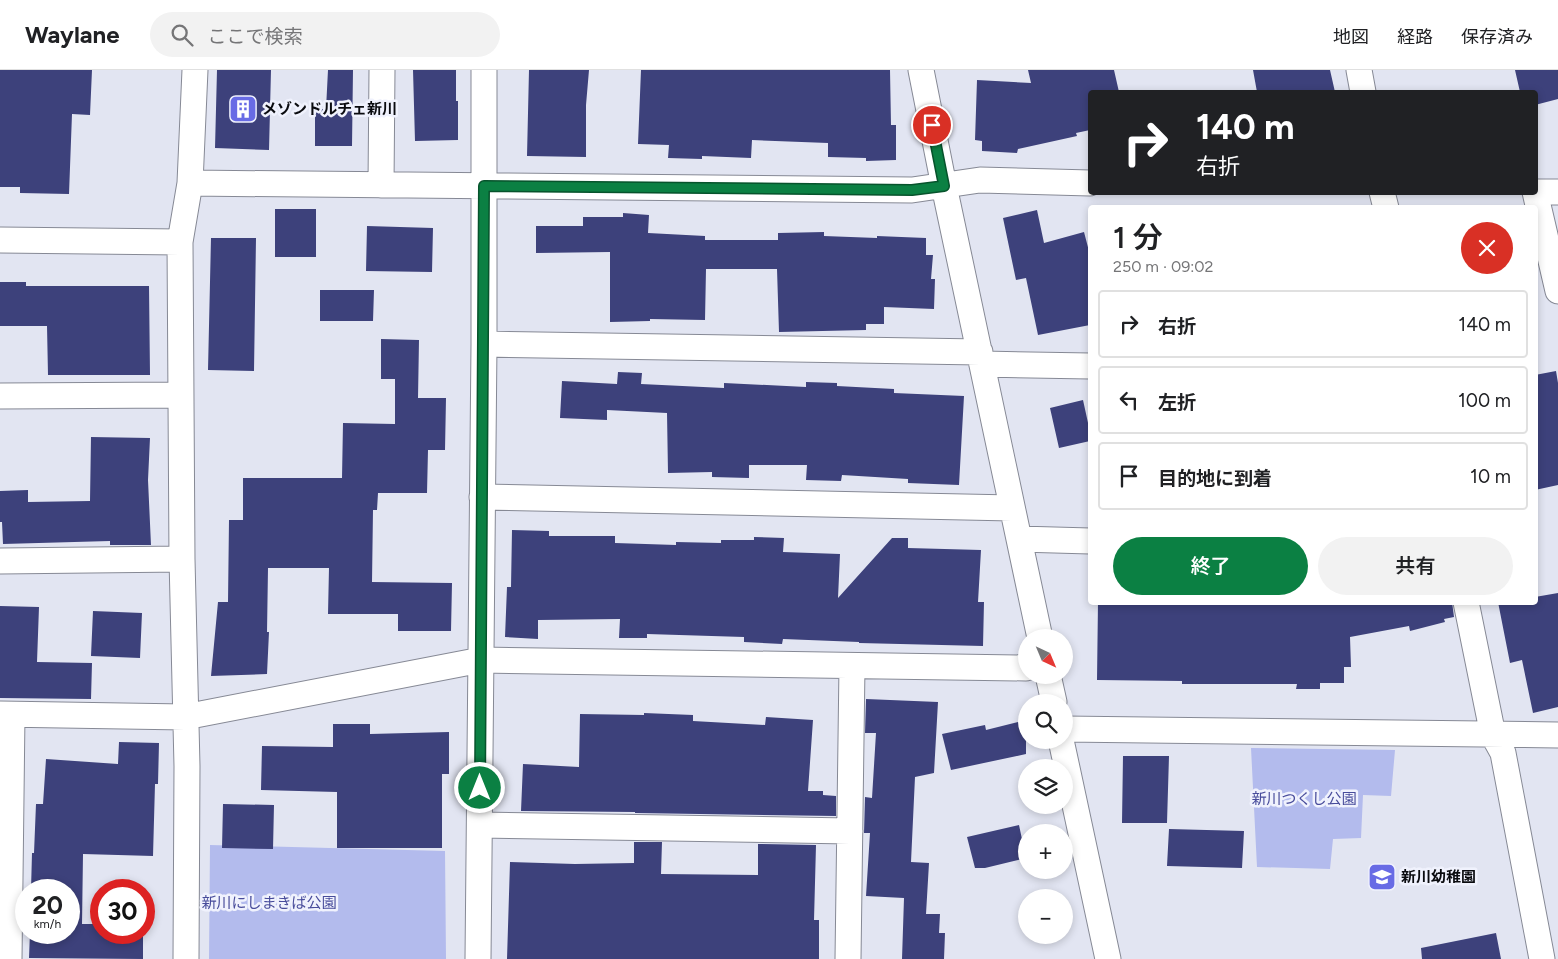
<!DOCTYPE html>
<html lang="ja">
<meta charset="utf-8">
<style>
:root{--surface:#fff;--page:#f2f2f2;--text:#202124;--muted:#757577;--line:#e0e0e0;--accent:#0b8043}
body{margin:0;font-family:Figtree,"Noto Sans JP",sans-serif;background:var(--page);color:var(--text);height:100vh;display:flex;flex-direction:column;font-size:19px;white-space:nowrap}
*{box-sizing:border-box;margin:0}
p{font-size:16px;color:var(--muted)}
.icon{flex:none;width:28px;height:28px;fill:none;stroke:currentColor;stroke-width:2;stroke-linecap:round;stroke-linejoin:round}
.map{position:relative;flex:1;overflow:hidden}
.side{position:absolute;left:1088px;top:135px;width:450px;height:400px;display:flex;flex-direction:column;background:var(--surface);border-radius:5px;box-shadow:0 2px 8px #0003}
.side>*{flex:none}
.hud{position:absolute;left:1088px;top:20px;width:450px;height:105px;border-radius:5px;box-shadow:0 2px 8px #0003;background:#202124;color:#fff;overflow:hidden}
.needle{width:32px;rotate:136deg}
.buttons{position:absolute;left:1018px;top:559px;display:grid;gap:10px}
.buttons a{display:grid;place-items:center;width:55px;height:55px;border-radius:50%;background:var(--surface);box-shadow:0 2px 8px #0003;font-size:25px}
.speed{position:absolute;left:15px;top:809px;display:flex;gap:10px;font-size:25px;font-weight:700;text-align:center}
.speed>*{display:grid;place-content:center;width:65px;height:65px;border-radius:50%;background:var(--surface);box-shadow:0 2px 8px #0003;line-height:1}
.speed small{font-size:12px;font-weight:400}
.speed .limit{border:8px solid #d22;background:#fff;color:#111}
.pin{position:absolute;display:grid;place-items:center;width:42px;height:42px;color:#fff;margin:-21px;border:2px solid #fff;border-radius:50%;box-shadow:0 1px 5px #0007}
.me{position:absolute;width:55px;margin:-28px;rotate:0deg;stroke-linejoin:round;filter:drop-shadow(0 0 4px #0008)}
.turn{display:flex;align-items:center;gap:18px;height:105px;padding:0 25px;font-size:22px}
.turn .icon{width:65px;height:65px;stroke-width:2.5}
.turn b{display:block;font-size:35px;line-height:42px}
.round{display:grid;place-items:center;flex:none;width:52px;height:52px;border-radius:26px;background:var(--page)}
.overview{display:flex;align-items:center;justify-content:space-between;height:85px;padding:0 25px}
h1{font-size:30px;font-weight:600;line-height:38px}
.action{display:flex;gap:10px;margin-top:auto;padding:10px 25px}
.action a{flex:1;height:58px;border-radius:30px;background:var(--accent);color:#fff;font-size:20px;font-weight:600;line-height:58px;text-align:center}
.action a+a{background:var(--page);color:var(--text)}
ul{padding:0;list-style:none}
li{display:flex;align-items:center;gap:15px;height:68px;margin:0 10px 8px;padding:0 15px;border:2px solid var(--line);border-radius:5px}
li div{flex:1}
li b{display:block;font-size:19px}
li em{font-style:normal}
header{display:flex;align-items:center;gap:30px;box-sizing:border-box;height:70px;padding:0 25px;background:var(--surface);border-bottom:1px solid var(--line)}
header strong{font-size:24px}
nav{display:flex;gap:28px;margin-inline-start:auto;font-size:18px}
.search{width:350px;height:45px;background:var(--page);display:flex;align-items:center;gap:12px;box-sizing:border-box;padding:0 18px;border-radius:28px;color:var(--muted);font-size:19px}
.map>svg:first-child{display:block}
.green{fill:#b3bbed}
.building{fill:#3d417b}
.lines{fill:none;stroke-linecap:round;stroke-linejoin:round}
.minor-casing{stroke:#868995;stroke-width:27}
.minor{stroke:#fff;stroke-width:25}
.route-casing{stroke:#07532c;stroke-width:12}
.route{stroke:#0b8043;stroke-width:9}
.labels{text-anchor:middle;stroke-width:5;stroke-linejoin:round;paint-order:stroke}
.poi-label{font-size:15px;font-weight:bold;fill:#0a0b0f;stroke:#f0f2fd;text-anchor:start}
.park-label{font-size:15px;fill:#484c9b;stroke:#f0f2fd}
</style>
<header>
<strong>Waylane</strong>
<div class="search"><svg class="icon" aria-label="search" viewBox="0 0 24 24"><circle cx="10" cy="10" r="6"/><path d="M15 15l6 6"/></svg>ここで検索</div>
<nav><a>地図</a><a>経路</a><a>保存済み</a></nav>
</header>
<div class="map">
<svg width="1558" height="889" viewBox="0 0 1558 889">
<rect width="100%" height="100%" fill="#e2e5f2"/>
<path class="green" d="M1251 678 1395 680 1391 726 1363 725 1361 768 1333 769 1330 799 1257 797Z
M210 775 445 781 446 889H209Z"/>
<path class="building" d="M0 0H92L90 45 72 44 69 124 20 123V117H0Z
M217 0H271L269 80 215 78Z
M328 0H353L352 76H315V39H326Z
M413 0H456V31H458V70L415 71Z
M529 0H589L586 35V87L527 86Z
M641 0H890L891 55H896V90L866 91V88L828 87V73L752 70 751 88 702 86V89L668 88 669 75 638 74Z
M1028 0H1114L1119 22H1090V60L1076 63 1077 66 1018 79 1017 83 982 81V71L975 70 977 10 1031 13Z
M1253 0H1330L1335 22H1257Z
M1515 0H1558V29L1535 35V22H1520Z
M275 139H316V187H275Z
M1037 140 1044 173 1084 162 1090 185V255L1038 265 1026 208 1016 210 1003 148Z
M623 143 649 145 648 163 705 166V170H778V163L824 162V166L877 168V166L926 168V185H933L931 209H935L934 239 884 237V254H866V260L779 262 777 199H706L705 250 650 249V251L610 252V182L536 183V156H583V147H623Z
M367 156 433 158 432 202 366 201Z
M211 168H256L254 301 208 300Z
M0 212H26V216H149L150 305H48L47 256H0Z
M320 220H374L373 251H320Z
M381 269 419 270 418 328H446L445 380H428L427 423H378L377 440H373L372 512 452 513 451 561H398V544H328L329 498H268L267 562H269L267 604 211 606 218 532H228L229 450H243V408H342L343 353 395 354V309H381Z
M1556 301 1558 313V415L1535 420V305Z
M618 302 642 303 641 314 724 318V313L806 317V312L837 313V316L894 319V323L964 326 959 415 908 413V409L842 405 841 411 806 410 807 395H749V408L712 407V402L668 403 667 343 607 340V350L560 348 562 311 617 314Z
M1083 330 1090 362V371L1059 378 1050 338Z
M91 367 150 368 148 410 151 475H110V471L3 474 2 452H0V421L28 420V432L90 431Z
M512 460 549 461V466H615V473L676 475V472L721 473V470H754V467L784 468 783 482 840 484 838 528 892 468H908V478L981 480 978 532H984L983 576 859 573V572L783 569 782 574 744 572V567L647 564V568H619L620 549 538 550V569L505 567 507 517H511Z
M1558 523V637L1533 643 1522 590 1510 593 1498 532H1535V527Z
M1098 532H1452L1454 547 1444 549 1445 552 1410 561 1409 556 1350 567 1351 597H1344V613H1320V619H1296L1297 614H1182V611L1097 610Z
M0 536 39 537 37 592 92 593 91 629 0 628Z
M93 541 142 543 140 588 91 586Z
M866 629 938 632 934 703 915 707 911 792 929 793 926 844H940L939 863H945L944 889H902L904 828 866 826 870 763H864L865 727 872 728 876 663H865Z
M644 643 693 645V651L765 655 766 647 813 650 808 721H823V725L836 726V746L635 743V742L521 741 523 694 579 697 580 644 644 645Z
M1026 650V684L951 700 942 664 985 655 986 660Z
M333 654H370V664L449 662V704H442V778H337V722L261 720 262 676 333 677Z
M119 672 159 673 158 714H155L153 786 83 784 82 854H101V862H143V889L29 888 30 862H69V820H31L32 783H34L36 734H43L46 689 118 694Z
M1123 686H1169L1167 753H1122Z
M223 734 274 735 273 779 222 778Z
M1019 755 1026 788 985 798H975L967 767Z
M1169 759 1244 761 1242 798 1167 796Z
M634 772H662L661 804 758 805V774L816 775 814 850H819V889H507L510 792 575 794 634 793Z
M1496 863 1501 889H1422L1421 878Z"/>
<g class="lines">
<defs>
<path id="minor" d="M921 0 944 116 1040 568
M1359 0 1363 22
M190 113 912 120 980 110 1090 113
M381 115 382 0
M1382 122 1386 138
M1535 122 1558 221
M1535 122H1558
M0 170 180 172
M484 274 980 282
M982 294 1090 296
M0 326 181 325
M482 427 1012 438
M1019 469 1090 471
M0 491 182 489
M1466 532 1493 665 1503 683 1542 889
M1048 605 1054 632
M0 644 185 647 481 590 1026 598
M1064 659 1558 665
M1061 670 1108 889
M480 755 850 761
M9 889 12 645
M186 889 187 696 182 489 180 172 190 113 195 0
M478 889 484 274V0
M848 889 852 596"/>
</defs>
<use href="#minor" class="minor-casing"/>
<use href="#minor" class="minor"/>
</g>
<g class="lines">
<defs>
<path id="route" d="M480 718 484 116 912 120 944 116 932 55"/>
</defs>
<use href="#route" class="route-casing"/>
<use href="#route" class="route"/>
</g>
<defs>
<symbol id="building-square" viewBox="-11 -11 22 22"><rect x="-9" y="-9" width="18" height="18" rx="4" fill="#686be5" stroke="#f0f2fd"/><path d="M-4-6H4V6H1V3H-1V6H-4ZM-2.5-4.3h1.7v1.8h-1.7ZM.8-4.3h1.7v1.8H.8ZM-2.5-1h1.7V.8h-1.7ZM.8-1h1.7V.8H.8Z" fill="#fff"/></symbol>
<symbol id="school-square" viewBox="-11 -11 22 22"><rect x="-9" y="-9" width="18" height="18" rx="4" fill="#686be5" stroke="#f0f2fd"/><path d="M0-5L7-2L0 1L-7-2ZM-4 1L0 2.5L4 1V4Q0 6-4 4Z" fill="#fff"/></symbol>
</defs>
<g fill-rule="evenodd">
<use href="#building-square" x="227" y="23" width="32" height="32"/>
<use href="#school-square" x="1366" y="791" width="32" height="32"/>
</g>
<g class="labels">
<g class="poi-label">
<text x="262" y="44">メゾンドルチェ新川</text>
<text x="1401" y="812">新川幼稚園</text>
</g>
<g class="park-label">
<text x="1304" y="734">新川つくし公園</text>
<text x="269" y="838">新川にしまきば公園</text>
</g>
</g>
</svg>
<div class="buttons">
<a><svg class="needle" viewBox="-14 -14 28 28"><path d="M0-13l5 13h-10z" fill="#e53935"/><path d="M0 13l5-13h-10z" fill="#757577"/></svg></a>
<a><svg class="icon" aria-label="search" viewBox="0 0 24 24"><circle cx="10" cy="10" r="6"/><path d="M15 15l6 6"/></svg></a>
<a><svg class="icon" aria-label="layers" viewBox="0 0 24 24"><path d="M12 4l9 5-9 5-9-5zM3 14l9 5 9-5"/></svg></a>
<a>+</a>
<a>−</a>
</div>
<div class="speed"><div>20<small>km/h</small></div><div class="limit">30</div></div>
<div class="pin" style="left:932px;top:55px;background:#d93025"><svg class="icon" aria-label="arrive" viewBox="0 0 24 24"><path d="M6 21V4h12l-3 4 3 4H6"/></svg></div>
<svg class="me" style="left:480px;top:718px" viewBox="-20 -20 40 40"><circle r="17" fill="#0b8043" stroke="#fff" stroke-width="3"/><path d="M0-11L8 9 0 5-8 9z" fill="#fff"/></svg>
<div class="hud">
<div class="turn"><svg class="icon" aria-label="right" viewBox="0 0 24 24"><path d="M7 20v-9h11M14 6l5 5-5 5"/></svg><div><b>140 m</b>右折</div></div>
</div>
<section class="side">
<div class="overview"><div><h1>1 分</h1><p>250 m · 09:02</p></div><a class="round" style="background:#d93025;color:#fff"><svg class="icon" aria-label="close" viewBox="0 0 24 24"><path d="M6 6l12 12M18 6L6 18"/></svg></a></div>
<ul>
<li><svg class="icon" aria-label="right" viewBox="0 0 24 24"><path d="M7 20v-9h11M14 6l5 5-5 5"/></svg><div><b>右折</b></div><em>140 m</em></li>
<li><svg class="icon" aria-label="left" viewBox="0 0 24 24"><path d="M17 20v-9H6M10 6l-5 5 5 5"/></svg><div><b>左折</b></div><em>100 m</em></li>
<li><svg class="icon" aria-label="arrive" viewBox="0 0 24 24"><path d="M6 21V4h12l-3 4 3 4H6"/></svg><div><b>目的地に到着</b></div><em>10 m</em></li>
</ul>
<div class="action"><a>終了</a><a>共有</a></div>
</section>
</div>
